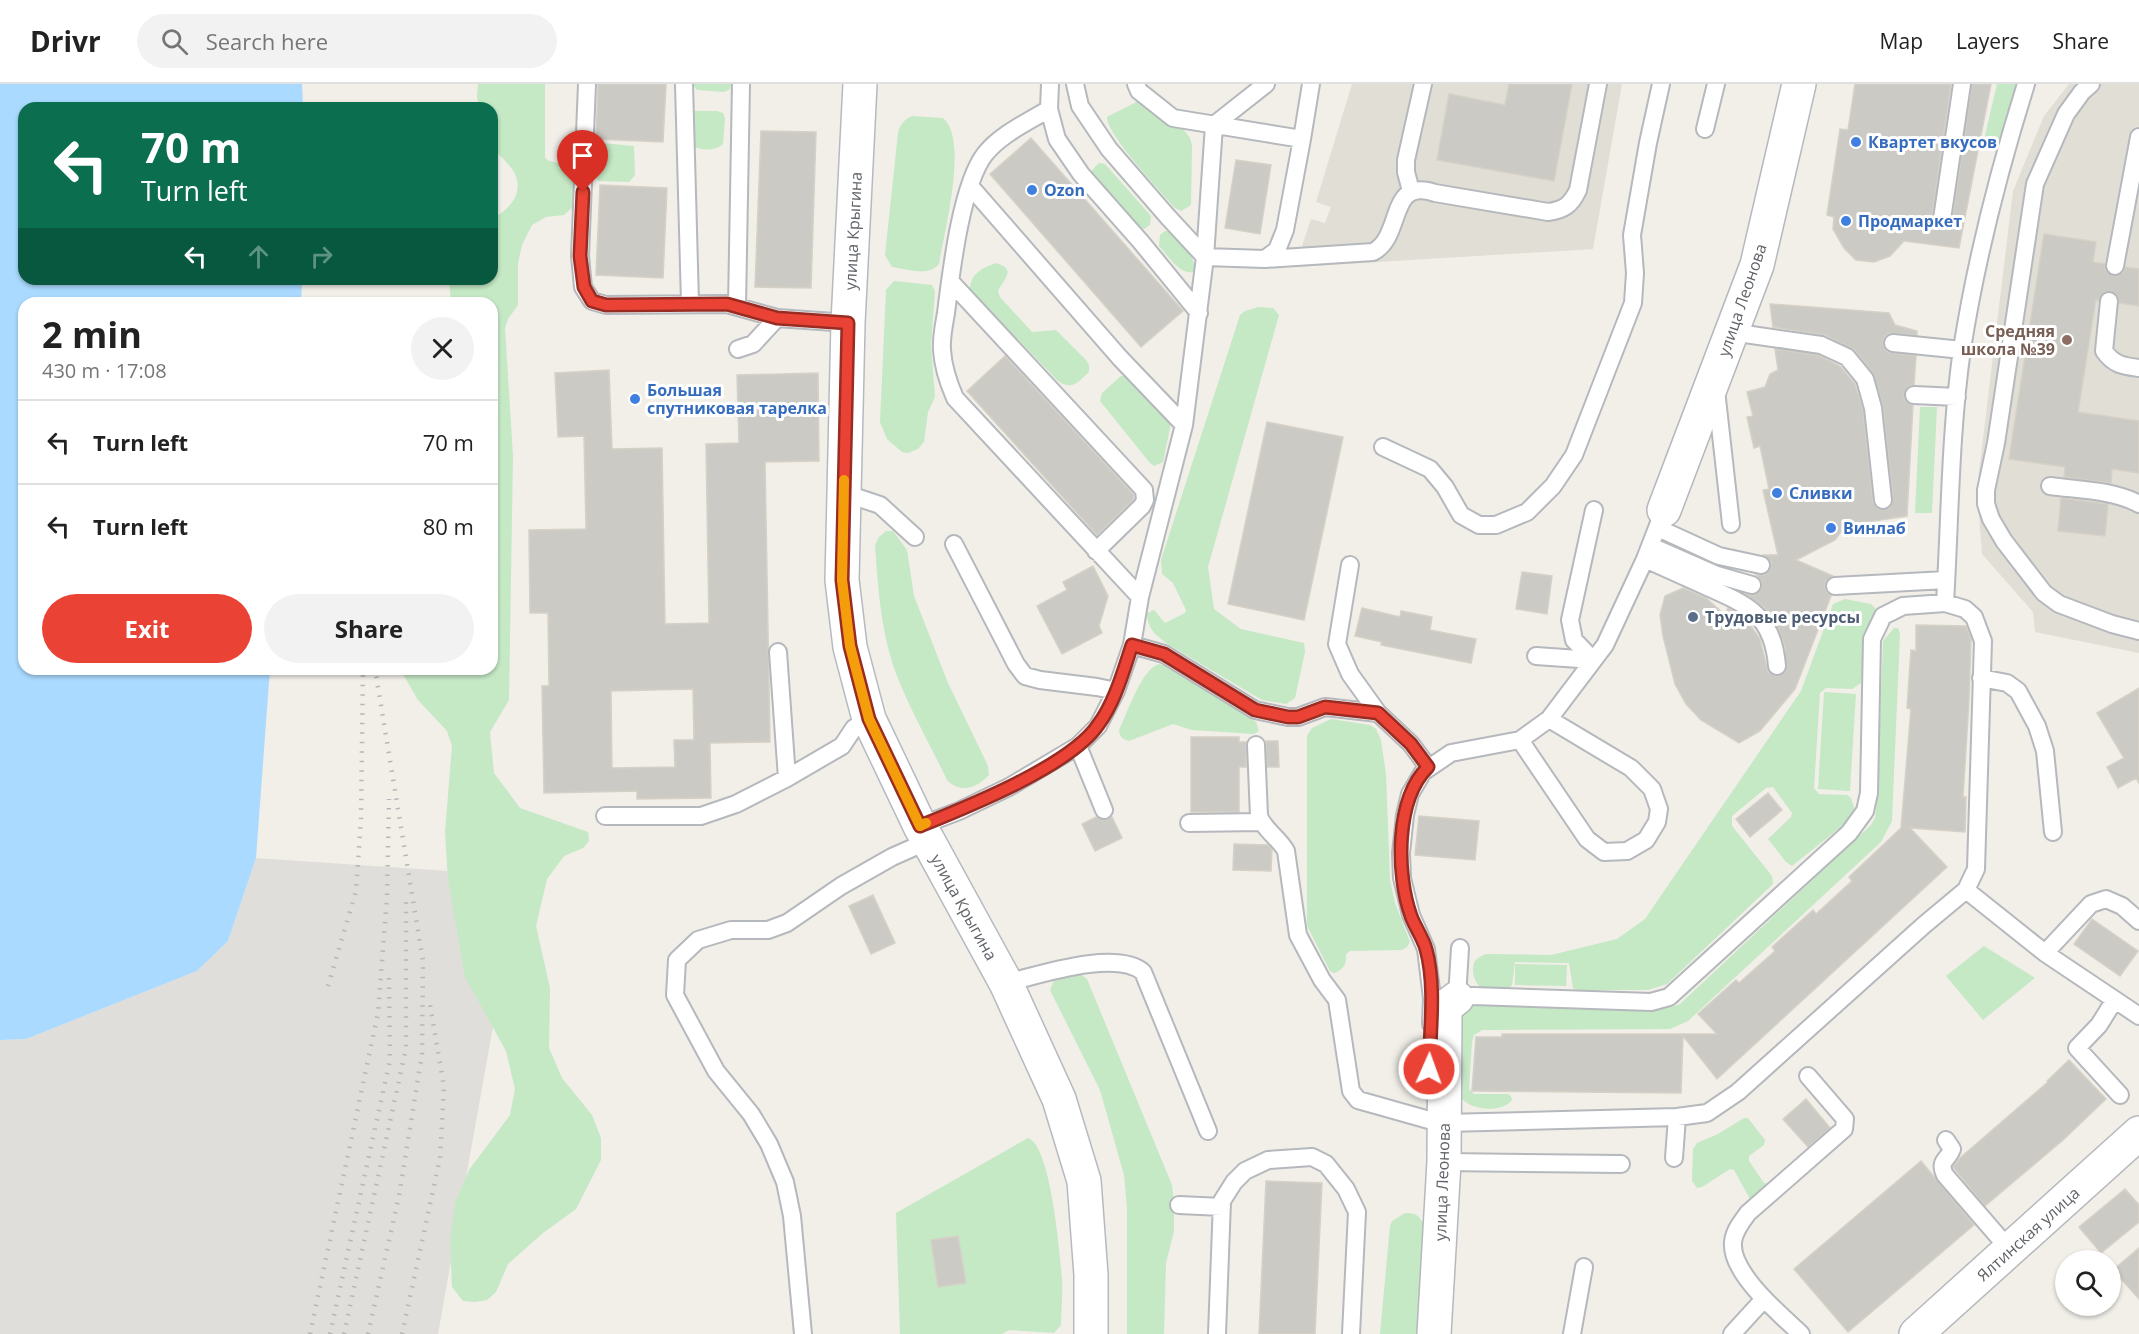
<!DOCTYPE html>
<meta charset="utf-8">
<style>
:root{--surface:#fff;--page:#f2f2f2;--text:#222;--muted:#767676;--line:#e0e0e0;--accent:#ea4335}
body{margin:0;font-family:"Open Sans",sans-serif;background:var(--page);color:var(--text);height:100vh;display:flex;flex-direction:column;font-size:22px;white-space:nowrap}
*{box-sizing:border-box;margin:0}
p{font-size:20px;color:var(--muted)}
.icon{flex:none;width:33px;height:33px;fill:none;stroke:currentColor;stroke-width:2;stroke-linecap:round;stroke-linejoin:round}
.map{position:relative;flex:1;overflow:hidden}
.drawer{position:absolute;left:18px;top:213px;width:480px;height:378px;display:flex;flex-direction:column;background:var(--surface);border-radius:18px;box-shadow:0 2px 4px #0004}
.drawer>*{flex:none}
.top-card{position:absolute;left:18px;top:18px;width:480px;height:183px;border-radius:18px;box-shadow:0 2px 4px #0004;background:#0b6e4f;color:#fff;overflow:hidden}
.buttons{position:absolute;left:2055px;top:1166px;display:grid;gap:12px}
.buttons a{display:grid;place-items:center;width:66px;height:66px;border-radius:50%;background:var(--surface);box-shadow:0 2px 4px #0004;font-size:30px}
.pin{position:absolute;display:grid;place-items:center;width:51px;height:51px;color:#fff;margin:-62px -26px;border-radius:50% 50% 50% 0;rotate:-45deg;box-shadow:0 0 6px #0007}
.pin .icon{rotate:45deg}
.me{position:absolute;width:66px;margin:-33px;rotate:2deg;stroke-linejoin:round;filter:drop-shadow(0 0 4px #0008)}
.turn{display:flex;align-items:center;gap:21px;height:126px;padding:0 24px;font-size:27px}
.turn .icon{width:78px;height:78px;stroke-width:2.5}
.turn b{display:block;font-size:42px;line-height:51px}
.lanes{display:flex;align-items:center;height:57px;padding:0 24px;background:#0003;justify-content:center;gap:30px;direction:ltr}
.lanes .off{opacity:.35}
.round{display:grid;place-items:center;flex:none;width:63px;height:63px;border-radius:32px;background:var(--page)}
.overview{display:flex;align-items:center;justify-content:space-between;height:102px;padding:0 24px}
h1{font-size:36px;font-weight:700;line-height:45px}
.action{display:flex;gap:12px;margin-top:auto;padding:12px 24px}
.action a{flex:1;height:69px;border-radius:36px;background:var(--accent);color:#fff;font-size:24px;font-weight:700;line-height:69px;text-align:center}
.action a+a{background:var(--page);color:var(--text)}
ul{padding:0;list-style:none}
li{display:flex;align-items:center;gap:18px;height:84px;padding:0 24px;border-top:2px solid var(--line)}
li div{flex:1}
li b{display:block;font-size:22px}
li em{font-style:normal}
header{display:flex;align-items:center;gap:36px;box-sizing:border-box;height:84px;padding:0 30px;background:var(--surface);border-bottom:2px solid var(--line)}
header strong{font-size:28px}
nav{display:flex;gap:33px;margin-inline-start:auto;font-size:21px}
.search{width:420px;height:54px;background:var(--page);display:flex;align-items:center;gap:15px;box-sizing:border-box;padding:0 21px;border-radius:33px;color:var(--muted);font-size:22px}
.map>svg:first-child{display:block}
.industrial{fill:#e0deda}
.education{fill:#e1ded6}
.green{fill:#c5e8c5}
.water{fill:#aadaff}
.building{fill:#cccac5;stroke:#d6d1c6;stroke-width:1.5;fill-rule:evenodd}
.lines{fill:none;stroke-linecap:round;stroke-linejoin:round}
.service-casing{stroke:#b5b8bc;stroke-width:20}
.minor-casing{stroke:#b5b8bc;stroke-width:36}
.secondary-casing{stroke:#b6babf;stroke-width:36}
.service{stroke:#fff;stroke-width:16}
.minor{stroke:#fff;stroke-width:33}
.secondary{stroke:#fff;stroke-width:33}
.rail{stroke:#b6b7b8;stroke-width:4.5;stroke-dasharray:1.5 8;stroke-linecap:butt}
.route-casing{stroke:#982c22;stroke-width:15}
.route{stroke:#ea4335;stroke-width:10}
.slow{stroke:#f59e0b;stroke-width:10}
.shop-dot{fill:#3f7fe0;stroke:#fff;stroke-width:2}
.education-dot{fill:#8d6e63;stroke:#fff;stroke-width:2}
.service-dot{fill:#5c6f8a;stroke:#fff;stroke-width:2}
.labels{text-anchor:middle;stroke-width:6;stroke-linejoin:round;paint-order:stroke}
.shop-label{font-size:16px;font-weight:bold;fill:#366cbe;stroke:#fff;text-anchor:start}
.street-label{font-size:16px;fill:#5f6368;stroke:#fff}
.education-label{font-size:16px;font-weight:bold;fill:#785e54;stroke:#fff;text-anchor:end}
.service-label{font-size:16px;font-weight:bold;fill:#4e5e75;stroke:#fff;text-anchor:start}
</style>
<header>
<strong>Drivr</strong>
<div class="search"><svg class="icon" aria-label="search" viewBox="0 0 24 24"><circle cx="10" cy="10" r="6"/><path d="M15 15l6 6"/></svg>Search here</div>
<nav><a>Map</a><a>Layers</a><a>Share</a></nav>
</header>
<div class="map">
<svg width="2139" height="1250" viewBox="0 0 2139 1250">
<rect width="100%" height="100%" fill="#f1efe8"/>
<path class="industrial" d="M256 774 520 792 438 1250H0V956L26 955 197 887 228 857Z"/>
<path class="education" d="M1352 0H1622L1593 165 1295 183 1311 135 1325 139 1331 123 1316 118Z
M2069 0H2139V569L2035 548 2033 528 1982 470 1977 404 2013 107 2044 32Z"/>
<path class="green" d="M478 0H545V74L549 77 564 80 572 91 574 99 572 124 564 131 546 133 532 141 522 161 518 179V221L508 235 505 244 513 372 509 616 490 648 494 689 520 724 588 748 589 757 583 764 564 772 547 795 536 842 550 904 549 964 562 994 592 1031 601 1054V1076L576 1125 543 1149 508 1180 496 1208 487 1216 475 1218 463 1217 452 1203 450 1156 455 1119 469 1086 510 1031 515 1005 506 967 465 893 448 796 445 748 452 662 447 647 418 616 400 585H492V219H451L449 195H492V134C510 126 525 108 514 88 509 79 498 71 492 62V24H480L477 13Z
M692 0H732L729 6 724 8 697 6Z
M1997 0H2034L1998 68 1982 64Z
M1148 12 1161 16 1190 54 1192 62 1191 121 1181 127 1175 124C1162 109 1106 50 1107 33Z
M695 27H717L723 29 725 34 723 60C716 67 701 67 692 62L691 30Z
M912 32 943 34C969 55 944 149 939 180 928 193 907 185 892 183L885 171 898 49C900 40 904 36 912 32Z
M602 59 634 62 635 91 629 98 599 97C589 89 589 69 597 60Z
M1099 79 1105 80 1151 132 1150 141 1144 145 1138 143 1092 90V86Z
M1165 147H1169C1178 157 1199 173 1193 188 1179 191 1168 171 1159 162L1160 151Z
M996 179C1017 185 1004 195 998 207L1000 213 1032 248 1056 246 1086 276 1089 281V288C1078 298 1072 307 1058 297L970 206C970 190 982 184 996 179Z
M894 197 932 201 935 207 931 261 935 313 928 328 924 358 918 365 908 369 902 368 887 355 880 338 886 206Z
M1258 223 1273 224 1279 231 1208 483 1214 525 1241 545 1304 559 1305 568 1295 614 1286 620 1262 616 1169 561C1157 552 1147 545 1147 529L1154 526 1165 539 1185 529 1186 526 1173 499 1162 490 1161 476 1240 231 1245 227Z
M1121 292H1128L1168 332 1171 339 1163 378 1154 382 1150 379 1100 317 1102 309Z
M1920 323H1937L1932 429H1915Z
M886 447H893L907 466 914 512 948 599 988 682 989 691C977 704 961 710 947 696 931 662 911 628 897 592 881 550 878 505 875 461L879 453Z
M1845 515 1871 520 1877 526 1866 554 1861 599 1852 605 1826 604 1820 609 1814 704 1819 710 1847 711 1851 714 1855 726 1842 742 1792 782 1786 778 1768 755 1791 733 1792 729 1773 703 1766 704 1732 732V742L1772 792 1773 800 1667 900 1648 906H1577L1573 904 1569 879 1515 878 1512 901 1510 904C1503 906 1491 907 1484 905 1475 902 1471 888 1474 879 1476 874 1481 872 1486 870L1551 871 1617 855 1645 835 1801 607 1833 520Z
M1894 544H1898L1900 549 1892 737 1881 758 1688 937 1670 945 1482 946 1474 951 1472 958 1469 1005 1474 1010H1508L1511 1012 1512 1016C1501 1030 1470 1026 1460 1013V930L1476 917 1675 922 1680 920 1871 741 1875 734 1877 718 1883 557Z
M1159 580C1186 586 1230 622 1256 638L1259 647 1254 650 1192 646 1173 640 1129 657C1122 655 1120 653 1119 646 1127 630 1142 584 1159 580Z
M1824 608 1856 610 1850 707 1818 705Z
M1331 635 1370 641 1376 645 1381 656 1386 690 1390 796 1395 819 1410 858 1407 863 1402 866 1350 867 1346 870C1347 880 1343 886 1334 889L1330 887 1307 842V652L1312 644Z
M1984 862 2035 894 1983 936 1946 892Z
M1515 880 1567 881 1566 902 1515 901Z
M1076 887 1087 895 1172 1101 1174 1118V1147L1166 1179 1164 1250H1127V1124L1124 1091 1100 1006 1050 906 1055 894Z
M1744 1034H1748L1765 1056 1764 1061 1749 1072V1077L1764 1099 1768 1100 1787 1087 1755 1117 1750 1115 1734 1086 1730 1085 1702 1103 1697 1104 1692 1097 1693 1065 1697 1059 1718 1050Z
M1028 1054C1051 1061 1060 1171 1062 1195 1063 1210 1061 1226 1061 1241L1054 1249 1009 1246 1002 1250H900L896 1129Z
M1405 1129C1416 1129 1419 1131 1424 1141L1420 1250H1380L1390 1142 1392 1137Z"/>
<path class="water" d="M0 0H302L303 24H24V195H302L301 219H24V585H270L256 774 228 857 197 887 26 955 0 956Z"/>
<path class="building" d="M598 0H666L663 58 596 55Z
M1509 0H1572L1554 97 1437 76 1449 10 1505 21Z
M1855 0H1951L1932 133 1935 143 1941 145 1950 142 1952 137 1972 0H1991L1959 164 1904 157 1890 172 1874 178 1856 176 1844 164 1833 145 1834 133 1827 131 1840 45 1848 46Z
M761 47 816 48 811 204 755 203Z
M1031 54 1183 227 1141 263 990 90Z
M1236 76 1271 81 1260 150 1225 144Z
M600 101 667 104 663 194 596 191Z
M2044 150 2096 158 2093 178 2105 180V186L2113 192 2123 189 2125 183 2139 185V222L2119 219 2118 212 2111 207 2104 208 2099 216 2096 215 2078 328 2139 337V389L2112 385 2111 399 2064 393 2065 383 2009 375Z
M1770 220 1889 229 1895 241 1917 247V251L1889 249 1885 252 1883 259 1887 268 1916 272 1914 301 1909 302 1904 310 1905 316 1913 321 1907 432 1846 441 1835 456 1796 476 1833 492 1826 497 1825 502 1827 508 1831 512 1795 605 1760 647 1739 659 1701 636 1686 620 1675 600 1663 552 1660 531 1665 512 1683 504 1706 514 1725 531 1728 524 1748 538 1760 555 1768 588 1778 592 1786 586 1785 563 1779 546 1764 523 1746 510 1755 511 1762 504V498L1756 491H1765L1771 483V477L1764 471H1778L1763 406 1769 405 1760 362 1754 364 1747 333 1753 332 1747 308 1765 303 1770 290 1778 286 1775 265 1818 271 1840 282 1855 300 1863 326 1873 418 1878 425 1885 426 1890 424 1893 415 1883 323 1873 289 1855 266 1825 251 1773 243Z
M1005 272 1134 411 1133 416 1097 451 967 307Z
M609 286 612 365 662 364 665 540 709 539 706 360 739 359 737 291 818 289 819 377 765 378 770 658 710 659 711 714 637 715V707L544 709 542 602H549L548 529H530L529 446 586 445 584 352 558 353 555 289ZM693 605 694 656H674L675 683 612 684 611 607Z
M1267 338 1343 353 1304 536 1228 520Z
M2061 414 2108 420 2105 452 2058 447Z
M1093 482 1108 512 1099 542 1102 549 1062 570 1037 522 1067 506 1063 498Z
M1522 488 1552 492 1547 530 1516 525Z
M1362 524 1400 533 1401 527 1432 533 1430 546 1476 555 1471 579 1381 561 1382 558 1355 552Z
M1916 541 1966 542 1971 555 1969 617 1963 713H1966L1965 748 1910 744 1947 783 1717 995 1683 952 1681 1009 1472 1007 1476 953H1502V950H1717L1698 930 1736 896 1739 899 1775 867 1772 863 1813 826 1816 830 1852 797 1849 793 1901 744 1911 625 1907 624 1911 566 1916 567Z
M2139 604V699L2136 694 2118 704 2107 683 2124 674 2097 629Z
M1191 653H1239V658H1246V683H1239V728H1191Z
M1266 657H1278L1279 683H1267Z
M1768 709 1782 726 1750 753 1736 735Z
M1419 732 1479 737 1475 776 1415 771Z
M1096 733 1103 736 1112 733 1122 754 1095 767 1082 740Z
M1234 760 1268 761 1272 765 1271 787 1233 786Z
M873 811 895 859 871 870 849 822Z
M2092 835 2138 867 2120 892 2074 860Z
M2069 976 2106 1015 2063 1056 1985 1122 1953 1083 1960 1074 2048 998 2047 997Z
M1806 1015 1830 1044 1808 1063 1783 1035Z
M1921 1077 1974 1141 1848 1248 1794 1185Z
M1266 1097 1322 1099 1315 1250H1259Z
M2125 1105 2139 1121V1138L2101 1169 2079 1143Z
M958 1152 966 1199 938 1203 931 1156Z
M2139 1164V1215L2113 1186Z"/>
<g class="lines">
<defs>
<path id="service" d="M587 0 580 172 583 203 592 217 606 221 727 220 777 234 848 239
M684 0 690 219
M1050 0 1049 25 1057 55 1081 90 1141 158 1199 229
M1136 0 1139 7 1173 34 1302 55 1285 146 1277 166 1265 175 1205 173 1214 41 1266 0
M2091 0 2082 8 2066 30 2035 100 1996 359 1986 406V420L1991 435 2004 457 2044 509 2059 520 2112 540 2139 547
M1049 25C1028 38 1001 50 985 70 961 101 951 189 946 229 944 241 941 254 942 266 943 283 948 298 955 314L1140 513
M1705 45 1716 0
M1302 55 1311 0
M970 102 1120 274 1184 341
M1411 107 1406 88V76L1423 0
M1942 135 1962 0
M1265 175 1373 168C1404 152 1387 93 1435 109L1548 128C1564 126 1571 121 1578 106L1598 0
M2115 182 2139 53
M950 197 1144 406 1145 416 1142 422 1096 467
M2109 217 2104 267C2114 281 2123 282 2139 284
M737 222 741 0
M1731 248 1821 261 1847 273 1865 295 1873 324 1883 416
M1893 259 1962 266
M738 265 753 260 777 234
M1716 306 1731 440
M1914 311 1957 313
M1383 363 1430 385 1445 403 1461 431 1479 441H1496L1527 428 1553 402 1574 371 1633 219 1635 189 1632 151 1648 59 1661 0
M2050 402C2079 406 2114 406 2139 420
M844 409 880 421 915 453
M1658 444 1719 472 1761 481
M954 460 1016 580 1025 592 1040 596 1097 603 1116 607
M1651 462 1717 491 1752 501
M1645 475C1665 484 1685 493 1705 502 1748 521 1773 531 1777 582
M1350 481 1337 560 1350 590 1378 629
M1835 502 1946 496
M1945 519C1950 435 1950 350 1962 265 1976 176 1999 86 2026 0
M1132 561 1164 570 1255 626 1288 633H1298L1325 623 1378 629 1411 660 1428 683
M778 568 787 694
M1536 572 1593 576
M1593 576 1574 556 1570 536 1594 426
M1981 594 2007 599 2018 607 2037 642 2045 667 2053 748
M1520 656 1587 755 1604 768 1627 767 1646 756 1657 738 1659 725 1652 705 1631 684 1549 635
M1256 661 1259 732C1264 746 1279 754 1286 767L1298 851 1322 896 1337 916 1351 1007 1358 1016 1429 1036
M1078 662 1104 726
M605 732H701L736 720 787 694 842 662 854 644 869 635
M1189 739 1261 738
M920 742 959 727 1009 703 1078 662 1098 642 1116 607 1132 561 1140 513 1184 341 1205 173 1168 133 1109 65 1080 22 1075 0
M1460 864 1457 914 1473 912 1651 918 1669 913 1849 749 1865 727 1869 709 1872 555 1883 532 1903 522 1945 519 1965 525 1974 533 1983 557 1976 785 1966 806 2045 869 2139 932
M2045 869 2091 820 2106 815 2122 822 2139 837
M1006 899C1039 891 1116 865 1143 888L1208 1047
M2114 917 2099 941 2077 964 2120 1011
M1431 940 1432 914 1426 865 1411 831 1402 794 1401 769 1405 731 1410 710 1423 688 1451 669 1520 656 1549 635 1605 561 1645 475 1664 426
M1445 1039 1677 1033 1707 1029 1738 1008 1924 841 1966 806
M1946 1056 1952 1065C1948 1077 1938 1076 1945 1091L2009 1165
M1674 1074 1677 1033
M1444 1078 1621 1080
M1179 1121 1222 1123
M803 1250 792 1132 785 1098 769 1060 751 1030 716 987 675 911 677 876 698 856 731 846H768L787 839 841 802 892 773 928 757
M1217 1250 1222 1117 1234 1098 1245 1087 1268 1076 1312 1073 1326 1080 1346 1105 1357 1128 1351 1250
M1572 1250 1584 1183
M1732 1250 1764 1215
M1801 1250C1780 1230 1730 1189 1733 1158 1734 1147 1742 1137 1748 1129L1844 1045 1845 1035 1808 992"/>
<path id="minor" d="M1664 426 1757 181 1799 0
M1434 1250 1444 1078 1445 928 1448 921 1457 914
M1916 1250 2139 1049"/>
<path id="secondary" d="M860 0 848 239 842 496 850 563 869 635 920 742 1006 899 1059 1015 1084 1097 1091 1191V1250"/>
</defs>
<use href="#service" class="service-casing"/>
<use href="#minor" class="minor-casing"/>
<use href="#secondary" class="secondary-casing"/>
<use href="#service" class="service"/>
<use href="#minor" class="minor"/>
<use href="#secondary" class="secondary"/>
<path class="rail" d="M328 902 356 807 361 735 363 585
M310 1250 378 929 387 813 389 715
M330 1250 390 976 389 894
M344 1250 406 964V813
M368 1250 399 1112 422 970 423 877 375 585
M402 1250 440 1074 444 1003 429 915"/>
</g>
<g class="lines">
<defs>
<path id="route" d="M583 108 580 172 584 203 592 217 606 221 727 220 777 234 848 239 842 496 850 562 869 635 920 742C967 723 1070 682 1098 641 1115 618 1123 588 1132 561L1164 570 1255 626 1288 633H1298L1325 623 1378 629 1411 660 1428 683C1395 715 1396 790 1411 832 1415 843 1423 854 1426 865 1436 901 1430 947 1429 985"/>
</defs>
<use href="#route" class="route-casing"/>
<use href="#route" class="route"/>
<path class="slow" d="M844 396 842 496 850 562 869 635 920 742 926 739"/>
</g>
<g class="shop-dot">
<circle cx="1856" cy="58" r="6"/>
<circle cx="1032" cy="106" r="6"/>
<circle cx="1846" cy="137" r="6"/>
<circle cx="635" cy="315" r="6"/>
<circle cx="1777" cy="409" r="6"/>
<circle cx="1831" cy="444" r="6"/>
</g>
<circle class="education-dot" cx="2067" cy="256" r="6"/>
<circle class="service-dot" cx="1693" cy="533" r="6"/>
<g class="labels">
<g class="shop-label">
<text x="1868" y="64">Квартет вкусов</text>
<text x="1044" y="112">Ozon</text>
<text x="1858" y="143">Продмаркет</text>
<text x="647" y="312">Большая<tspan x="647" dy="18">спутниковая тарелка</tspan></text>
<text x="1789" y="415">Сливки</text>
<text x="1843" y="450">Винлаб</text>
</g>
<g class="street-label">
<text transform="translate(853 147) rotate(-87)" y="6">улица Крыгина</text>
<text transform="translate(1742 216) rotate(-71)" y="6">улица Леонова</text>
<text transform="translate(964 823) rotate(61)" y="6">улица Крыгина</text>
<text transform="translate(1442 1098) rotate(-88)" y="6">улица Леонова</text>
<text transform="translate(2028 1150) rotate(-42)" y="6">Ялтинская улица</text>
</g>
<g class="education-label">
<text x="2055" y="253">Средняя<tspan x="2055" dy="18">школа №39</tspan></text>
</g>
<g class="service-label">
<text x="1705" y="539">Трудовые ресурсы</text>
</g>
</g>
</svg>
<div class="buttons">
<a><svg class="icon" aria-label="search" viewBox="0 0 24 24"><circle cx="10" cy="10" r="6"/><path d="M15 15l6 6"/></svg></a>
</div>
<div class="pin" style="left:583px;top:108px;background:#d93025"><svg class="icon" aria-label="arrive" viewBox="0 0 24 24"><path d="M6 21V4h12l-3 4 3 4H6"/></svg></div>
<svg class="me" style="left:1429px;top:985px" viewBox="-20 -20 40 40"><circle r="17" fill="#ea4335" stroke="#fff" stroke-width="3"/><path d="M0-11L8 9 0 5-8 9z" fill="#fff"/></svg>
<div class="top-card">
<div class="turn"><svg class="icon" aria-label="left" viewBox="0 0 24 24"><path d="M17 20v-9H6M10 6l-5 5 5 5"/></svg><div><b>70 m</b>Turn left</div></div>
<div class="lanes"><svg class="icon" aria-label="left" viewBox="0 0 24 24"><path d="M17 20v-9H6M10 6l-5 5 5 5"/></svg><svg class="icon off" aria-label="ahead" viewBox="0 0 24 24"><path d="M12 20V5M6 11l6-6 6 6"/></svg><svg class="icon off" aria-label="right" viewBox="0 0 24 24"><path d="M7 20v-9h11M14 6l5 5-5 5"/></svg></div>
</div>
<section class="drawer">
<div class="overview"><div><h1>2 min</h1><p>430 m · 17:08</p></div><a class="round"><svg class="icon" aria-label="close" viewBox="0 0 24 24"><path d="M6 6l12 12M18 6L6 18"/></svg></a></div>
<ul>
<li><svg class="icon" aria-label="left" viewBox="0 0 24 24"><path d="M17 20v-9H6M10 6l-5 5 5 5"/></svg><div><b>Turn left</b></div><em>70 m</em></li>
<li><svg class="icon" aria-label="left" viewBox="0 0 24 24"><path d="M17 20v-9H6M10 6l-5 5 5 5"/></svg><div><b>Turn left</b></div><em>80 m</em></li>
</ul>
<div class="action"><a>Exit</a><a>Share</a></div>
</section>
</div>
